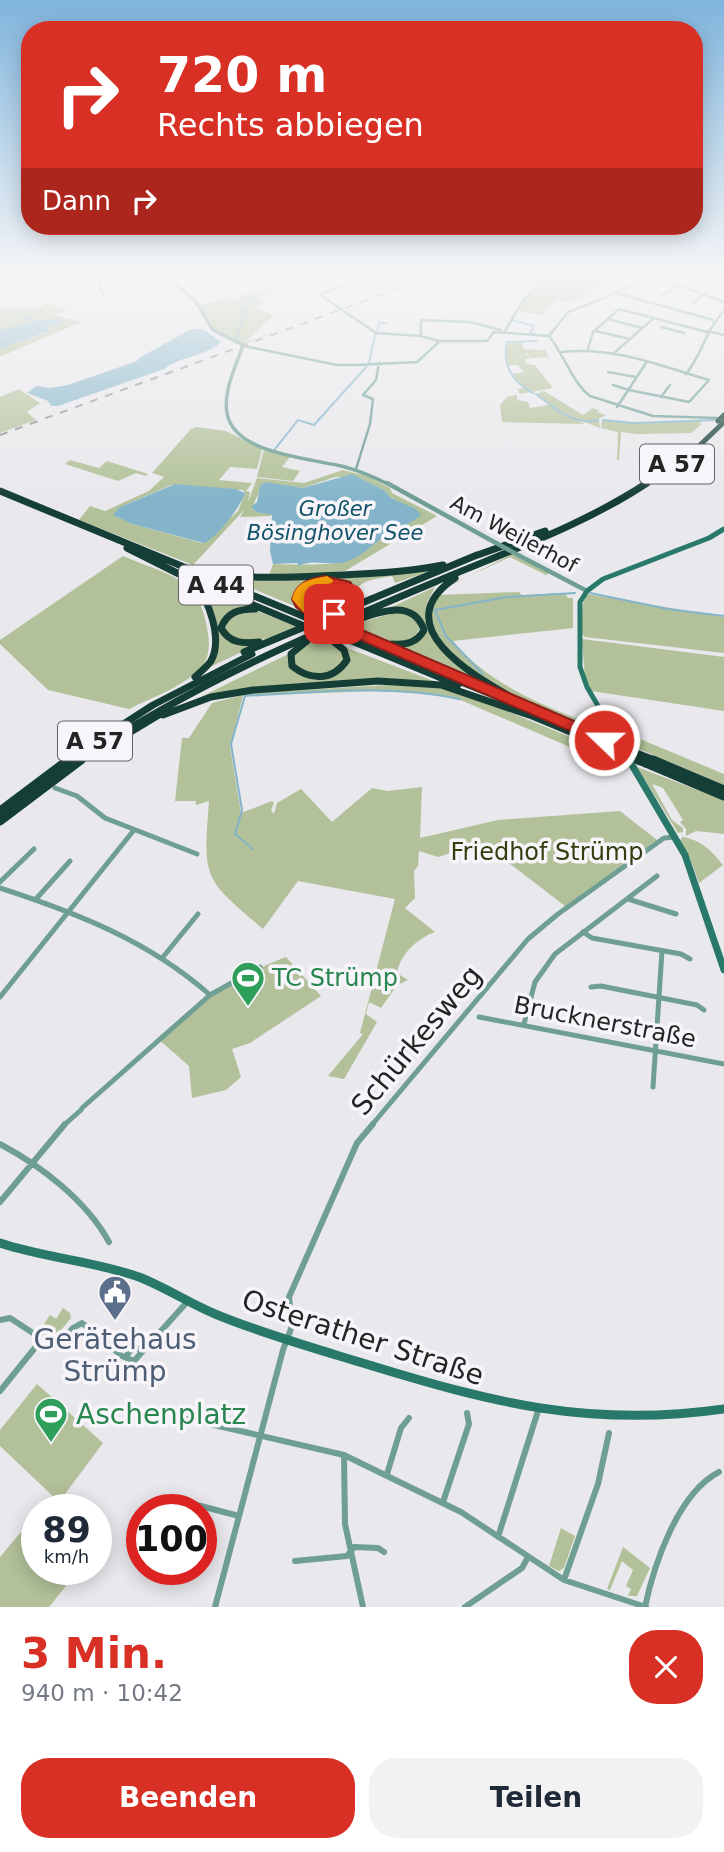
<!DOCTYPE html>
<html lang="de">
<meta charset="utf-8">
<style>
:root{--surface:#fff;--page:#f2f2f3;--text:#1f2937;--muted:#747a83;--accent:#d93025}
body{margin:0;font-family:"DejaVu Sans",sans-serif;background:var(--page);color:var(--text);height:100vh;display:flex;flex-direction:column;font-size:26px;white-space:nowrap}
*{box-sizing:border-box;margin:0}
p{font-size:23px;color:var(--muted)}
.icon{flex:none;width:38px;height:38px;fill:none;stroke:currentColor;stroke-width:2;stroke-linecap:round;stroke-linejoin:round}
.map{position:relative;height:1607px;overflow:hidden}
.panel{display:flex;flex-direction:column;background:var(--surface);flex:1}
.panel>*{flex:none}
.guide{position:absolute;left:21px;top:21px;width:682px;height:214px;border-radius:28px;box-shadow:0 4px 18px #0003;background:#d93025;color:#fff;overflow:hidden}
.speed{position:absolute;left:21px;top:1494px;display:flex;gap:14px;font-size:35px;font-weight:700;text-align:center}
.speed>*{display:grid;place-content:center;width:91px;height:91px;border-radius:50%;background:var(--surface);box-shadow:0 4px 18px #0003;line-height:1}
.speed small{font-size:18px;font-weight:400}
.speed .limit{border:10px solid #d22;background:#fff;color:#111}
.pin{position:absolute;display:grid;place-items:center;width:60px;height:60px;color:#fff;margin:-30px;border-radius:14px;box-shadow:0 4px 10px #0006}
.me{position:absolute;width:77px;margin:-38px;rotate:292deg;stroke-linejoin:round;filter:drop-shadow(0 0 5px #0008)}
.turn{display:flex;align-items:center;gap:24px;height:147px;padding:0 21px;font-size:32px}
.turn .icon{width:91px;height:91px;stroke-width:2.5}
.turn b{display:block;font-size:49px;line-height:60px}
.then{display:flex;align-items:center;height:66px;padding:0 21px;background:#0003;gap:14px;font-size:26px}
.round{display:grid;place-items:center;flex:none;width:74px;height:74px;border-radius:28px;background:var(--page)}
.head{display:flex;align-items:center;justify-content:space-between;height:119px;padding:0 21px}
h1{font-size:42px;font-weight:700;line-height:52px;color:var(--accent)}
.primary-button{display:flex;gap:14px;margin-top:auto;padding:14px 21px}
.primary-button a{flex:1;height:80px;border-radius:28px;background:var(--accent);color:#fff;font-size:28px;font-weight:700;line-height:80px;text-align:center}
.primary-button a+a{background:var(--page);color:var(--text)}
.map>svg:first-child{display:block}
.green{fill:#b2c199;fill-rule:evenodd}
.water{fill:#83b4c9}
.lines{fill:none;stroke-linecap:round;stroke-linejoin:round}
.stream{stroke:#83b4c9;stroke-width:2}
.minor-far2{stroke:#6f9e93;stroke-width:2.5}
.minor-far1{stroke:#6f9e93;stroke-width:5}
.minor{stroke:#6f9e93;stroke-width:6}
.tertiary-far1{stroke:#6f9e93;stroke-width:3.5}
.tertiary{stroke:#6f9e93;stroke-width:4.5}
.secondary-far2{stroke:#28796a;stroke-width:5}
.secondary-far1{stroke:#28796a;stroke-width:7}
.secondary{stroke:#28796a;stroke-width:9}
.motorway-far2{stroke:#153e36;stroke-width:5}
.motorway-far1{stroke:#153e36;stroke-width:7}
.motorway{stroke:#153e36;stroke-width:9}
.rail{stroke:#8f8f92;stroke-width:2;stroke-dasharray:8 8;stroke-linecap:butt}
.tertiary-bridge{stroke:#6f9e93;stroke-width:4.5}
.motorway-bridge-far2{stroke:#153e36;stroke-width:5}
.motorway-bridge-far1{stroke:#153e36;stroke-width:7}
.motorway-bridge{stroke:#153e36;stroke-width:9}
.route{fill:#d93025;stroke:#8d1f18;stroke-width:2;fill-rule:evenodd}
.slow{fill:#f59e0b}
.labels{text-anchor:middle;stroke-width:7;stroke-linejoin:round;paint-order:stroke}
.far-water-label{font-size:21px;font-style:italic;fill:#115469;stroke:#f7f5f9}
.far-street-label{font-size:21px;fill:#242425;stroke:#f7f5f9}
.shield{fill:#f7f5f9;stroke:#636365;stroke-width:2}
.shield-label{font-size:23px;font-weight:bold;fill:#242425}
.park-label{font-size:24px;fill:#324011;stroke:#f7f5f9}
.leisure-label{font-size:24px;fill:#27864d;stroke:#f7f5f9;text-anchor:start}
.street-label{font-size:24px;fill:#242425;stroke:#f7f5f9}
.near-street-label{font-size:28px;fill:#242425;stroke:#f7f5f9}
.near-service-label{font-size:28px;fill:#4e5e75;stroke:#f7f5f9}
.near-leisure-label{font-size:28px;fill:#27864d;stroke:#f7f5f9;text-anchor:start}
</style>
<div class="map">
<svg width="724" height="1607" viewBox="0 0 724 1607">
<rect width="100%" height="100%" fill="#e9e8ec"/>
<path class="green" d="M554 275H612L619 278 570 303 557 300 541 315 515 311 525 297Z
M249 291 267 302 258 307 273 316 245 342 281 330 244 344 216 332 200 306 228 297 236 301Z
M47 303 67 309 59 314 44 312 81 322 0 357V349L48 332 44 328 46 327 61 324 57 319H21L34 322 0 330V307H40Z
M507 342H522L524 349 545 350 549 357 530 358 526 351 529 359H525L526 364 535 365 553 388 520 394 517 389 524 388 513 374 524 372 518 365H507Z
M19 389 40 403 27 412 36 420 0 433V397Z
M544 391 583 415 593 408 599 410 597 412 606 415 599 419 600 428 566 415 536 394Z
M517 395V400L528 402 530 408 549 405 585 424 502 422 500 405 507 397Z
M602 420 633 423 700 421 701 425 691 433 637 434 621 432 619 460H617L618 432 601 428Z
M197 427 226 431 262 449 257 469 230 467 219 480 252 483 246 491 250 492 248 502 257 478 304 483 343 470 367 476 390 488 392 493 437 516 345 571 268 578 273 564C285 565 332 565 343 562 361 556 373 543 388 534 397 528 408 524 417 518L418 512 390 497 384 490 357 477H335L303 488 263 483 252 508 256 512 271 513V516L240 517 245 509 193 565 79 520 90 506 105 511 149 491 164 477 152 473 191 429ZM171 485 243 490 245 493 238 511 202 543 132 524 116 516 120 507Z
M264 449 290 457 282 467 300 471 293 481 257 477Z
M70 460 99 468 107 461 148 474 146 476 136 473 118 481 65 464Z
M512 554 549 573 546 575 510 557 452 584 438 595 519 592 522 595 565 593 568 598H573V628L453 641C491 688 554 709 608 731L612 737C556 714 458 689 434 627 429 614 430 603 438 592Z
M123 556C169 576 201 576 208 634 210 646 209 660 200 669 182 687 151 698 129 709L48 690 0 644V640Z
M445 566 395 583 392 576C380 579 367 578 357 588L364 596 351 605 354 600 339 581 300 589 304 610 227 578 245 580Z
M199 584 252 607 224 617 219 628 222 636 260 643 210 667 215 635Z
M435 587 427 603 432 633 476 681 393 647 407 645 425 625 416 614 385 610Z
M587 594 724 617V653L585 637 581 632 583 604Z
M254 610 299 627C277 635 242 653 225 629 226 614 242 613 254 610Z
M396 612 415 618 420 628 413 639 390 643 346 627Z
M321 638 439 683 420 681 251 689 182 706Z
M582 639 724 657V711L591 691 585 678Z
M387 685 442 688 468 695 621 758 628 766H614L463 701 430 693 377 691 243 696 230 747 241 813 272 801 274 803 271 810 274 814 277 803 301 789 332 822 372 788 388 791 422 787 420 838 498 820 620 811 657 840 565 906 483 843 438 857 419 851 418 866 414 871 415 898 405 908 435 932C418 938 400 954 397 973L408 980 397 985 381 1008 369 1002 366 1014 377 1022 344 1079 328 1076 363 1034 360 1033 395 899 298 881 263 929C203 878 203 880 209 801L196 805V801H175L182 738H189L212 703 251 693Z
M618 733 628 734 724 774V785L629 745Z
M637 767 724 800V834L696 831 686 836V829L680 822 683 820 663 788 652 784 672 820 683 828V832L678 833Z
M682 837C700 839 712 851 723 865L699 883 690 858 680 841Z
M286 957 321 996 250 1043 232 1049 241 1077 226 1090 192 1098 189 1066 158 1039C199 1004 235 976 286 957Z
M63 1308 70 1313 71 1318 52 1341 38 1333 50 1315 56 1319Z
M37 1384 103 1443 59 1502 0 1446V1430Z
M561 1528 575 1536 564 1568 559 1571 549 1566Z
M21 1532 37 1551V1570H53L66 1586 49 1607H0V1557Z
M623 1547 650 1568 637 1596H628L631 1589 626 1586 633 1570 622 1561 610 1590 607 1589Z"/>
<path class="water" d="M24 317 36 320 57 319 62 324 46 327 49 331 0 349V330L33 322 18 318Z
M191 329H203L221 342C205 357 180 356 164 369L58 406H51L48 401 27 393 36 386 50 388 68 385 137 361 139 358Z
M352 474 384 490 391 498 416 509 421 515C410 525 400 526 386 535 374 543 359 560 341 563 327 565 311 559 299 566L297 563 273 564 270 551 272 515 256 512 251 507 257 502 260 486 265 482 303 488Z
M175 484 236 489 245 493C241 506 217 538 204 543L132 524 113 515 120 507Z
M319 585H331L340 588 326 593 330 596 342 589 345 594 344 600 330 608 312 604 307 594Z"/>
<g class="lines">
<path class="stream" d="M548 280 555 275
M512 320 534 326 530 333 535 334
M377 332 379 323H386
M235 339 250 302 245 299 311 275
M369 363 375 335
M533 393C513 382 502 365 507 342L537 341
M536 394C554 408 574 426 598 420
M603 420 634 423 717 420
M275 449 298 420 314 425 367 366
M590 593 668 609 724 616
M483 674 446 636 435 610 507 597 575 593
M253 849 235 834 242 810 231 744 245 696C317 692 389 684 460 699"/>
<path class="minor-far2" d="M97 275 104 297
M522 275 541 282
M650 275 724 302
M616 293 713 320
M321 294 346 285 350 279 348 275
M320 295 376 333 421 336 439 341
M663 295 678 285
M693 303 705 294
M608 319 642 328
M661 327 684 333
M505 331 524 299 552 275
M595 331 630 339
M708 331 724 335
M421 336V320L470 322 501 330
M549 336C563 353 574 385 590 396L653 416 717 418
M549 336 568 312 605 298 649 275
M244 346 337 365H356L417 362 440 341H487L494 332 549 336
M588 349 593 332 619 309 654 318
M562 352C613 346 661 366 709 380L689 402 629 390
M615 352 654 318 707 332
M608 372 636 377
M686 374C702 355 706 329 724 311
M613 385 629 390
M661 397 670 385
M617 407 646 363
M356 469 370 424 373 399 363 395 376 380 379 363"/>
<path class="minor-far1" d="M55 788 77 796 105 818 197 854
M0 882 34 849
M0 888C77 913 149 941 210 995
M36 899 70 861
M628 899 676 914
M583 932 592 938 681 954 690 959
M163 957 198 914
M591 987 601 986 697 1005 704 1010
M0 997 134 830
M479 1017 724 1064
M524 1024 535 982 555 954 657 876
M653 1087 662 951
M82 1108 210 995 260 967
M63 1126 81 1110
M371 1126 528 939 558 914 664 838 675 837"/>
<path class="minor" d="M0 1144C41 1166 86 1200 109 1242
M0 1202 65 1124
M0 1320 10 1318 36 1335 38 1344 0 1391
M58 1346 73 1328 82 1323 122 1356 134 1361 187 1302
M127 1358 128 1353 135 1347 141 1351
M188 1419 344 1455 461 1512 564 1580 646 1607
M344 1455 345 1524 363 1607
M387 1474 401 1428 409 1418
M443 1502 469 1424 467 1413
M193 1504 239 1516
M498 1537 538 1411
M295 1561 347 1556 354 1547 378 1548 384 1552
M564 1580 598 1484 609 1433
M215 1607 283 1350 292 1326 289 1297 357 1143 373 1124
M465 1607 522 1568 528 1557
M645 1607C654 1564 678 1493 719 1472"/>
<path class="tertiary-far1" d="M166 275 196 302 213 330 243 345C236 366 223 391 227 413 234 455 312 458 345 467 360 471 376 478 390 485"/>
<path class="tertiary" d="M387 483 496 543
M520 556 587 591"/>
<path class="secondary-far2" d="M630 761 587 687 580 667V602L587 591 603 579 709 538 724 529"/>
<path class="secondary-far1" d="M629 760 685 855 724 970"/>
<path class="secondary" d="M0 1243C45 1258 94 1261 139 1277 167 1288 192 1305 220 1316 267 1335 317 1349 366 1364 493 1403 590 1428 724 1409"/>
<path class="motorway-far2" d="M644 485 698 447 724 422"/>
<path class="motorway-far1" d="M0 491 310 619
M127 548 179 574 299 624
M472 557 545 531
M201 570C248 581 294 577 341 575 375 573 409 572 443 565
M455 578C385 625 472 675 513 698
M194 583C209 600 223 639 211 661 207 667 200 672 195 677
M255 609C239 609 227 612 221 628 229 643 243 644 259 642
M317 616 303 607 299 599 303 588C319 579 333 579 349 588L353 597 344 608
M351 622C375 613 413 597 424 630 417 643 406 645 392 644
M345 629 462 677
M335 634 458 685
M308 640 291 654 292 666C311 681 333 681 347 660L344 650 328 637
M244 652 477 555
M454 679 533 711
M529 706 569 726
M525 713 604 746
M163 715 211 697 253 690 378 681 441 685 529 715
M580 730 604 740
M124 736 167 710
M649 758 657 761
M66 761 153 705 252 654
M79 761C190 685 311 634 435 582 506 552 582 526 647 483"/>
<path class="motorway" d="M653 760 724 790
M646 763 724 796
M0 811 68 760
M0 821 81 760"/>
<path class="rail" d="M0 435 435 275"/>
<path class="tertiary-bridge" d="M496 543 520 556"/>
<path class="motorway-bridge-far2" d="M718 421 724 415"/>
<path class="motorway-bridge-far1" d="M310 619 339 631
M299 624 329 637
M604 740 649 758
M604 746 642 761"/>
<path class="motorway-bridge" d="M638 760 646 763"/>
</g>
<linearGradient id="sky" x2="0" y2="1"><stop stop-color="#7fb4dc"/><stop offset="0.55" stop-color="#f5f5f6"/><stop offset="1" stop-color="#f5f5f6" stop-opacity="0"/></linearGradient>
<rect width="724" height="500" fill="url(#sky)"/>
<path class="route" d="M324 576 350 582 359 594 356 604 334 618 609 736 611 740 609 743H598L312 619 296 607 292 599C297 582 309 579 324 576ZM324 584 341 588 346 594 345 599 329 611V616L305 599C308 589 315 586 324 584Z"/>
<path class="slow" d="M327 576 333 580 332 583 312 587 305 598 314 608 343 623V629L338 630 305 614 292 599C297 580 310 580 327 576Z"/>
<defs>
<symbol id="stadium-pin" viewBox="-11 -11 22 30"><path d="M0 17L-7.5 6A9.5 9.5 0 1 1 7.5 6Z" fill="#2e9e5b" stroke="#f7f5f9"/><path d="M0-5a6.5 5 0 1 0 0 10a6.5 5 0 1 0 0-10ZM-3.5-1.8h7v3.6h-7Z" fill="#fff"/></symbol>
<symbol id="civic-pin" viewBox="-11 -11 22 30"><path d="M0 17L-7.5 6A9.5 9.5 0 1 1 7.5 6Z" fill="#5c6f8a" stroke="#f7f5f9"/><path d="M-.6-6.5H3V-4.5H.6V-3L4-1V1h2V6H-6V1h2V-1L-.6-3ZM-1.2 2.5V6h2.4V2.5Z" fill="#fff"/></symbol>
</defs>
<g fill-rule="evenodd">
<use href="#stadium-pin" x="229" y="959" width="38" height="52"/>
<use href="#civic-pin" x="96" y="1273" width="38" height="52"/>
<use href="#stadium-pin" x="32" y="1395" width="38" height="52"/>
</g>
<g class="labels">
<g class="far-water-label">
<text x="335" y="516">Großer<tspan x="335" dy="24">Bösinghover See</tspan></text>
</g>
<g class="far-street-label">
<text transform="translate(514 534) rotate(28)" y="7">Am Weilerhof</text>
</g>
<g class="shield">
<rect x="640" y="444.5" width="74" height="39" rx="5"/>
<rect x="179" y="565.5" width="74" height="39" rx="5"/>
<rect x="58" y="721.5" width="74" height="39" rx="5"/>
</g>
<g class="shield-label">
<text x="677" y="472">A 57</text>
<text x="216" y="593">A 44</text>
<text x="95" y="749">A 57</text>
</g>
<g class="park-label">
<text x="547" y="860">Friedhof Strümp</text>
</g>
<g class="leisure-label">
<text x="272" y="986">TC Strümp</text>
</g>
<g class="street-label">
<text transform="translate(605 1022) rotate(11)" y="8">Brucknerstraße</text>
</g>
<g class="near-street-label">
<text transform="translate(416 1040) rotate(-50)" y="10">Schürkesweg</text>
<text transform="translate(363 1337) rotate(18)" y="10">Osterather Straße</text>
</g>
<g class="near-service-label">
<text x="115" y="1349">Gerätehaus<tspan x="115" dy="32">Strümp</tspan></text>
</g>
<g class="near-leisure-label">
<text x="76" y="1424">Aschenplatz</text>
</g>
</g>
</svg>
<div class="speed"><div>89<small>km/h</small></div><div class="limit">100</div></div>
<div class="pin" style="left:334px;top:614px;background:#d93025"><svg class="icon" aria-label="arrive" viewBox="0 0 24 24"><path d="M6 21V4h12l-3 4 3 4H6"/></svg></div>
<svg class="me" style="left:604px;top:740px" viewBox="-20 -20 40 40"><circle r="17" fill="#d93025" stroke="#fff" stroke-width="3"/><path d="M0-11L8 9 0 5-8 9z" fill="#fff"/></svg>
<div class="guide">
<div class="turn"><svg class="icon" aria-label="right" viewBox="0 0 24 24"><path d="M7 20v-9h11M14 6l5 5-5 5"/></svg><div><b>720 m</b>Rechts abbiegen</div></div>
<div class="then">Dann<svg class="icon" aria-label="right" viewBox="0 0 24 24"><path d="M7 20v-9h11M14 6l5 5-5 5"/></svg></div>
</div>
</div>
<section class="panel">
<div class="head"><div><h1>3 Min.</h1><p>940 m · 10:42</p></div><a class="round" style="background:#d93025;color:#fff"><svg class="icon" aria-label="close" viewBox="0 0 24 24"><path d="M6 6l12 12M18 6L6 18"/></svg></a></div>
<div class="primary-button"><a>Beenden</a><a>Teilen</a></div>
</section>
